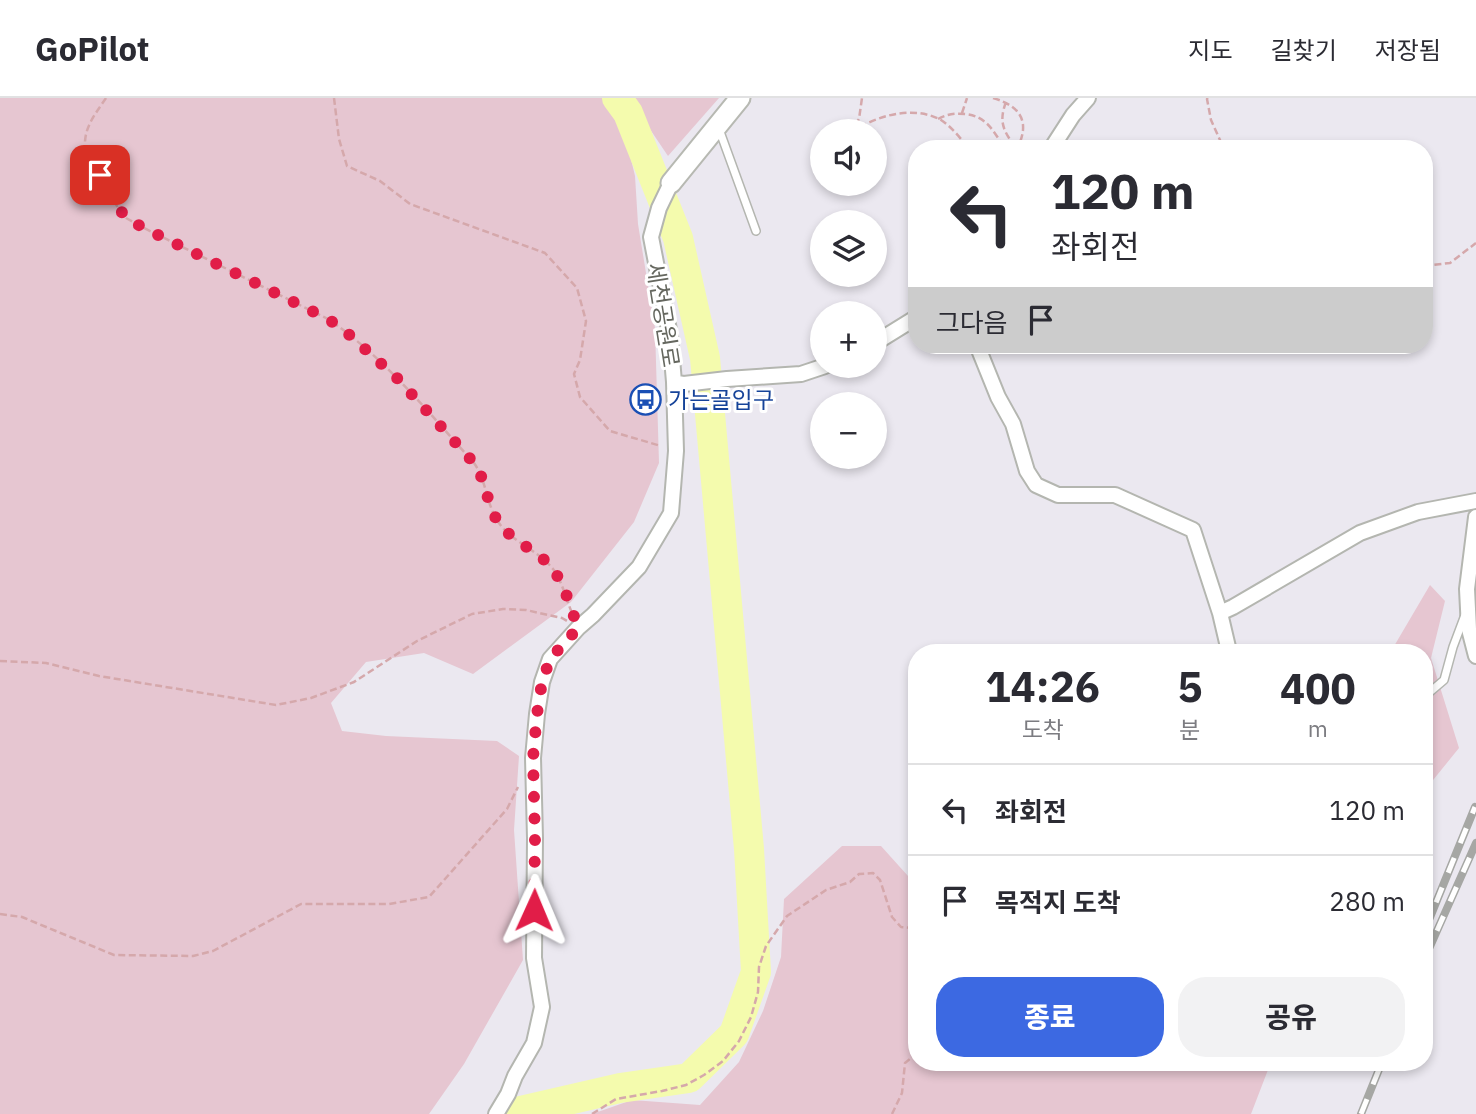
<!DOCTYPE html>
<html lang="ko">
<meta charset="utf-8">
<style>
:root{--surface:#fff;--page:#f2f2f3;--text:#2b2b33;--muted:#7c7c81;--line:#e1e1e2;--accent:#3c69e2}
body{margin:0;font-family:"IBM Plex Sans","Noto Sans KR",sans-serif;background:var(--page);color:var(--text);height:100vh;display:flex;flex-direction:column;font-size:26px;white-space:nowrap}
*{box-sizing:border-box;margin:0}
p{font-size:23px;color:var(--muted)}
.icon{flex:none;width:38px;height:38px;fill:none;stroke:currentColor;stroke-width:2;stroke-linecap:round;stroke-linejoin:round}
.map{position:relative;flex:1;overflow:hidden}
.side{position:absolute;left:908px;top:546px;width:525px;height:427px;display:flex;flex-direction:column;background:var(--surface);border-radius:28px;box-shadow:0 4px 10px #0003}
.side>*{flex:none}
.guide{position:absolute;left:908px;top:42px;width:525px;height:214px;border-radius:28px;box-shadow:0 4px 10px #0003;background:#fff;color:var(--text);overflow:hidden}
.controls{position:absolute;left:810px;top:21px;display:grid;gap:14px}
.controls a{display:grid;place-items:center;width:77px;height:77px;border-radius:50%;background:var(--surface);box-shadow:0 4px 10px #0003;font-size:35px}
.pin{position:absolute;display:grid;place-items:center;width:60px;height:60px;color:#fff;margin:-30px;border-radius:14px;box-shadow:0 4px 10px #0006}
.me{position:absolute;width:77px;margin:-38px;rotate:1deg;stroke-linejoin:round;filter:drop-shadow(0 0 5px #0008)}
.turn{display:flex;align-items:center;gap:24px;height:147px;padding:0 28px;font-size:32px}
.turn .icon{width:91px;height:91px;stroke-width:2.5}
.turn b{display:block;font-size:49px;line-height:60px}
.then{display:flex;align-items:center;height:66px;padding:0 28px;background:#0003;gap:14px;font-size:26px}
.eta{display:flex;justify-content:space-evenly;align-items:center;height:119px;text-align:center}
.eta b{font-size:42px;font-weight:800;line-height:49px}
.action{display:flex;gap:14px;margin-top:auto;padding:14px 28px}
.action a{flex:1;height:80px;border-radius:28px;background:var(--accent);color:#fff;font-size:28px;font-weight:800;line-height:80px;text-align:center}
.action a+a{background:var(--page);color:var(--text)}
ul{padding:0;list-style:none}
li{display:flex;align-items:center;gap:21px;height:91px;padding:0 28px;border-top:2px solid var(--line)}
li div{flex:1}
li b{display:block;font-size:26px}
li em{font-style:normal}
header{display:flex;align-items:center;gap:42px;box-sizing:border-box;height:98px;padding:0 35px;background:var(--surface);border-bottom:2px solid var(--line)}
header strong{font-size:33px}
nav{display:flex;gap:38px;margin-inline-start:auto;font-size:24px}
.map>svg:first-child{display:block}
.green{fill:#e6c6d1}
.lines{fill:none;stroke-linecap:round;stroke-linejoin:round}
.river{stroke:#f4fbad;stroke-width:30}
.lane-casing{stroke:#b4b6b0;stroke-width:10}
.street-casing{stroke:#b4b6b0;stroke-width:18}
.secondary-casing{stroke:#b7b9b2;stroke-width:23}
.path{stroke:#d5a8ab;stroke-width:2.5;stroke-dasharray:7 3.5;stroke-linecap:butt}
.lane{stroke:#fff;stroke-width:7}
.street{stroke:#fff;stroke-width:14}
.secondary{stroke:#fff;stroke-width:19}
.rail-casing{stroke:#a6a7a4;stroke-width:8}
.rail{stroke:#fff;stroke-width:5;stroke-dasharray:16;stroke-linecap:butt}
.route{stroke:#e11d48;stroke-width:12;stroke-dasharray:0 21.6}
.labels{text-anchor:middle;stroke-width:6;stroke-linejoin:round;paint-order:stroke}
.street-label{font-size:23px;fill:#65675f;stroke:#fff}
.transit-label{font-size:23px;fill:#164399;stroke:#fff;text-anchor:start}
</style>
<header>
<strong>GoPilot</strong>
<nav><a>지도</a><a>길찾기</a><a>저장됨</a></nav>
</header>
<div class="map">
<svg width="1476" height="1016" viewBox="0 0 1476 1016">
<rect width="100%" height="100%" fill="#ebe8f0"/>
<path class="green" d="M0 0H602L626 40 635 78 638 126 655 230 659 365 634 424 571 504 473 576 424 555 366 564 331 605 342 633 386 638 497 643 519 658 514 732 523 862 464 966 429 1016H0Z
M629 0H719L668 58Z
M1430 487 1445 503 1431 560 1459 650 1425 692 1424 555H1390Z
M842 748H881L917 788V964H1271L1251 1016H592L632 1002 700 1007 739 964 763 913 781 859 784 801Z"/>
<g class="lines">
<path class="river" d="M508 1016 620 990 689 980 734 936 756 874 749 751 705 260 678 140 628 15 617 0"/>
<defs>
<path id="lane" d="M719 31 756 133
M1424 599 1444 582 1453 549 1465 517"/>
<path id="street" d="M1051 51 1073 17 1088 0
M875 245 917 219
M977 247 998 299 1013 326 1027 373 1036 387 1058 397H1115L1193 432 1220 515 1228 549 1223 555
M674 284 684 286 727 281 801 276 825 268
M1476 419 1467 491 1469 531 1476 558
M1220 515 1233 509 1360 435 1418 414 1476 403
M496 1016 508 996 515 978 534 945 542 909 534 860 535 740 533 660 537 616 542 584 550 561 578 530 593 517 639 469 671 415 676 353 674 284 670 237 651 139 659 110 671 85"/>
<path id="secondary" d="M671 85 740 0"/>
</defs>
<use href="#lane" class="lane-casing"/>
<use href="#street" class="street-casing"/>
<use href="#secondary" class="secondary-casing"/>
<path class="path" d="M106 0C96 15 84 29 85 48L119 112 126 120 142 129 328 221C385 260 429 315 474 365 487 383 486 407 499 425 512 444 538 452 553 471 562 483 566 501 572 515
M334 0 339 41 347 68 380 83 410 106 545 155 577 190 586 223 580 262 574 276 580 299 610 333 661 348
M993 0C1020 8 1031 23 1017 51
M1208 0 1207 1 1211 22 1224 51
M1006 4C998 25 1004 34 1017 51
M962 15 967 0
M938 21C947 16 955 15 965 16 987 18 994 34 1005 51
M855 27 859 21 862 0
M860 29C884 16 915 8 941 22 952 29 961 41 969 51
M1424 168 1450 165 1476 145
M0 563 46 565 99 578 276 607 311 600 354 584 417 543 472 516 503 511 526 512 562 520 567 523
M0 816 22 819 114 857 193 858 213 853 301 806H389L429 799 507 711 518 689
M592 1016 616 1001 662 993 686 987 704 977 723 963 739 943 751 919 758 894 759 869 766 848 787 818 826 792 850 784 859 776 873 775 880 782 892 819 901 829 913 830 917 829
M892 1016 902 995 905 965 917 955"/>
<use href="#lane" class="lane"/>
<use href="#street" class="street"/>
<use href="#secondary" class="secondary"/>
<defs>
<path id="rail" d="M1424 834 1475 709
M1424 862 1476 745
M1361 1016 1382 964"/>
</defs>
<use href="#rail" class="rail-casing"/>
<use href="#rail" class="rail"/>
</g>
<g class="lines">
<path class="route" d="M100 77 120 112 127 120 142 129 328 221 343 231 397 280 474 365C487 383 486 407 499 425 512 444 538 452 552 470 565 487 571 511 578 530L550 561 542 584 537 616 533 660 535 740 534 812"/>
</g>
<defs>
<symbol id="bus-ring" viewBox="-11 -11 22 22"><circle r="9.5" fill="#fff" stroke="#1a4fb4" stroke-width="1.5"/><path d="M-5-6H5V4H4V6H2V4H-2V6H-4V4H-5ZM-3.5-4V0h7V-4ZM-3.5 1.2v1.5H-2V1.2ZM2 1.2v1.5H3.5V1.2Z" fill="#1a4fb4"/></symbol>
</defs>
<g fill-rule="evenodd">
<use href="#bus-ring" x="628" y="284" width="35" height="35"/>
</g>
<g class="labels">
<g class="street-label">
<text transform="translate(663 217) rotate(81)" y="8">세천공원로</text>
</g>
<g class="transit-label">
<text x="668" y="310">가는골입구</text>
</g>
</g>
</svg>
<div class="controls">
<a><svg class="icon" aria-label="sound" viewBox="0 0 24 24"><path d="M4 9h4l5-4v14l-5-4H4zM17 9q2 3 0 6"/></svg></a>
<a><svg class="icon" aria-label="layers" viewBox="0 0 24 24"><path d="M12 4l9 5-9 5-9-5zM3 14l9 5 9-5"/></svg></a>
<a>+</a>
<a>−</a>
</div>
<div class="pin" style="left:100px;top:77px;background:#d93025"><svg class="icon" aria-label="arrive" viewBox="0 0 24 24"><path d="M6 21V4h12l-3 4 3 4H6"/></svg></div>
<svg class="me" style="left:534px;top:812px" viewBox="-20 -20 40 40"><path d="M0-17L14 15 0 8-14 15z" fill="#e11d48" stroke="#fff" stroke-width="4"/></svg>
<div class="guide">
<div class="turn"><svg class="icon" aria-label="left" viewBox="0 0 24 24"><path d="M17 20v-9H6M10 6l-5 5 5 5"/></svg><div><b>120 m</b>좌회전</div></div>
<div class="then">그다음<svg class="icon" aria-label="arrive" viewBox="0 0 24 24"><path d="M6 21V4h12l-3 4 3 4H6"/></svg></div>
</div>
<section class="side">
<div class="eta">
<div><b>14:26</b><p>도착</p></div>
<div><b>5</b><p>분</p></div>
<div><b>400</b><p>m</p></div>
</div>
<ul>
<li><svg class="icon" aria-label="left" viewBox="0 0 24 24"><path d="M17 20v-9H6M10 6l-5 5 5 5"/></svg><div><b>좌회전</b></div><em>120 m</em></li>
<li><svg class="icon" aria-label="arrive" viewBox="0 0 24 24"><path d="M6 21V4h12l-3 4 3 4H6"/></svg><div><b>목적지 도착</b></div><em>280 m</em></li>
</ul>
<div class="action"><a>종료</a><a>공유</a></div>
</section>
</div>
